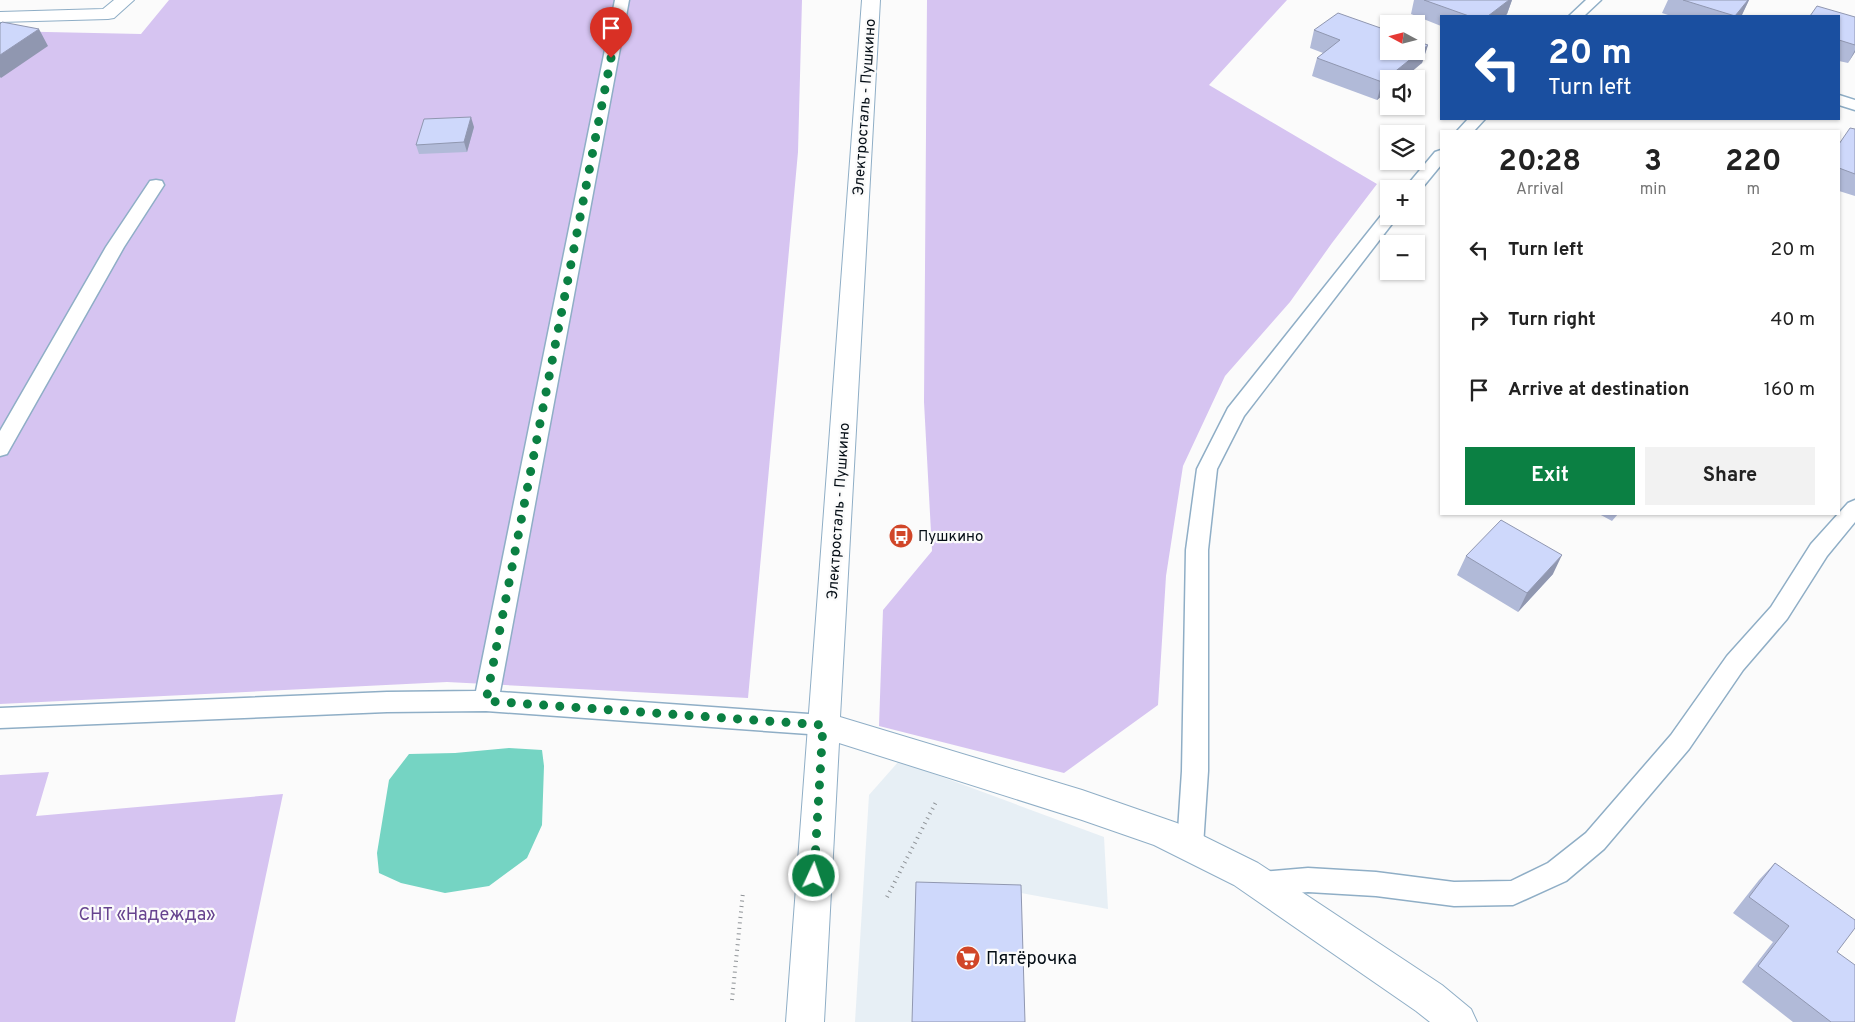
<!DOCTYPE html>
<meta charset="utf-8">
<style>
:root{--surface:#fff;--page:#f2f2f2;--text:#222;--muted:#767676;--accent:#0b8043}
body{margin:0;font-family:Overpass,sans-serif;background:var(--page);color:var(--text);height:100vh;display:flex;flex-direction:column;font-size:19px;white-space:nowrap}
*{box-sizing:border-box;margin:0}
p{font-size:16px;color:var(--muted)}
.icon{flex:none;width:28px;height:28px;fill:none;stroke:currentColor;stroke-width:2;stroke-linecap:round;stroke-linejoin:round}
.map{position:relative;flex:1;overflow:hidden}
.side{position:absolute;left:1440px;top:130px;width:400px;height:385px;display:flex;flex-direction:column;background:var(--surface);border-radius:0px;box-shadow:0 1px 4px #0004}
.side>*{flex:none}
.hud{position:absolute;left:1440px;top:15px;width:400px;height:105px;border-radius:0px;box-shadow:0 1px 4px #0004;background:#1a4fa0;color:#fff;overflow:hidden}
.needle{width:32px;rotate:277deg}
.controls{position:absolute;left:1380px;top:15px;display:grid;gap:10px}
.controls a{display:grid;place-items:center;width:45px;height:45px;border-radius:0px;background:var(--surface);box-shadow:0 1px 4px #0004;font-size:25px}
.pin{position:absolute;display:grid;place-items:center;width:42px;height:42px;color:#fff;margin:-51px -21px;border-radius:50% 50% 50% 0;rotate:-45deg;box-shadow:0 0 5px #0007}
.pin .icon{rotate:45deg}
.me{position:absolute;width:55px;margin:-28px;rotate:3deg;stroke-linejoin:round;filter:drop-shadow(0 0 4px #0008)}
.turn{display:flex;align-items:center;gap:18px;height:105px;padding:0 25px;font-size:22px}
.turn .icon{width:65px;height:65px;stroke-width:2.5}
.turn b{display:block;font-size:35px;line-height:42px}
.eta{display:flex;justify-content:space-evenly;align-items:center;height:85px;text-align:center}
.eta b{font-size:30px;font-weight:700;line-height:35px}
.button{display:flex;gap:10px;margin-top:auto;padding:10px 25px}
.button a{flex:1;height:58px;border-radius:0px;background:var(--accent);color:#fff;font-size:20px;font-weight:700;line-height:58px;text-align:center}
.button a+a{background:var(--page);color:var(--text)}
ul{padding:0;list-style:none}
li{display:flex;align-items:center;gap:15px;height:70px;padding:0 25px}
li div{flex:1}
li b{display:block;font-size:19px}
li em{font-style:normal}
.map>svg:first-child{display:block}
.built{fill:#e7eff5}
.green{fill:#d6c4f1}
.water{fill:#75d4c3}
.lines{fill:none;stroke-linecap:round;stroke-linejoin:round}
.service-casing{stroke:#8faec6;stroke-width:3}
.minor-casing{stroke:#8faec6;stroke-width:2}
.path{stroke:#8e9296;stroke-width:4;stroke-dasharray:1 4.5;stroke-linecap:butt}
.service{fill:#fff;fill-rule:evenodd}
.minor{fill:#fff;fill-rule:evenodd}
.wall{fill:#b1bad8}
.shaded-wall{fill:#9097b0}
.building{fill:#ced8fb;stroke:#9097b0}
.route{stroke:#0b8043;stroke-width:9;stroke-dasharray:0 16.2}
.labels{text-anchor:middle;stroke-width:4.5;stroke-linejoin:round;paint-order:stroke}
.street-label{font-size:15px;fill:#040d15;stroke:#fbfbfb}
.poi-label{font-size:15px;fill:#040d15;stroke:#fbfbfb;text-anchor:start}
.near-park-label{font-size:18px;fill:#66438f;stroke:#fbfbfb}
.near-poi-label{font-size:18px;fill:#040d15;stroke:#fbfbfb;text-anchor:start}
</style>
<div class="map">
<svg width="1855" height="1022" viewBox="0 0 1855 1022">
<rect width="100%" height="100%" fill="#fbfbfb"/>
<path class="built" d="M899 761 1104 837 1108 909 1021 893 1024 1022H855L869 795Z"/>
<path class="green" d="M169 0H802L798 152 748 698 447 682 0 704V31L141 34Z
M927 0H1287L1209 85 1377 184 1332 243 1290 302 1225 376 1183 466 1166 576 1158 705 1064 773 879 726 883 610 932 551 924 402Z
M49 772 36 816 283 794 235 1022H0V775Z"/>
<path class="water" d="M509 748 542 750 544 766 542 825 527 858 489 886 445 893 401 883 379 873 377 853 389 780 409 754 455 753Z"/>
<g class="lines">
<defs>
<path id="service" d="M615 0H629L500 692 823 715 832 718 835 725 832 732 823 735 486 711 387 712 0 728V708L387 692 476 691Z
M1586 0H1601L1584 16H1569Z
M1839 95 1855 100V110L1839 105Z
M1468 119H1485L1474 131H1457Z
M1441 150V165L1418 193H1416V189H1404L1435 152Z
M156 180 162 181 164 185 124 247 7 454 0 456V431L106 247 150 181Z
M1389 211V216H1398L1244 416 1217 469 1208 550V771L1203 846 1199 854 1190 858 1181 854 1177 846 1182 771 1186 550 1197 469 1228 408 1384 212Z
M1855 500V522L1827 556 1787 619 1743 670 1689 749 1604 849 1566 881 1513 905 1454 906 1376 896 1308 892 1262 896 1253 893 1249 884 1253 875 1262 872 1308 868 1376 872 1454 882 1511 881 1548 863 1586 833 1671 735 1727 656 1771 607 1811 544 1848 503Z"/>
<path id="minor" d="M114 0H134L114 18 108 19 0 22V12L103 9Z
M862 0H880L840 717 1082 790 1177 823 1258 863 1442 985 1471 1009 1477 1022H1430L1416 1011 1234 885 1154 845 1082 820 839 743 824 1022H786Z"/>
</defs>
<use href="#service" class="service-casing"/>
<use href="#minor" class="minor-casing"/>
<path class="path" d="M887 897 937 800
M732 1000 743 892"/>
<use href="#service" class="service"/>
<use href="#minor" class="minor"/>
</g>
<path class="wall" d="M1414 0H1512L1507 14 1505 16H1441V26L1411 14Z
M1668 0H1749L1741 16H1671L1662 13Z
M1839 16 1855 17V52L1848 63 1839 61Z
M1314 30 1428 45 1422 63 1389 79V90L1377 100 1312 76 1317 58 1323 53 1310 48Z
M474 127 467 152 419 154 416 145Z
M1855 129V196L1839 191V144Z
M1599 514H1618L1612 521Z
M1466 556 1553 574 1518 612 1457 575Z
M1775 863 1837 952 1855 1022H1793L1742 982 1773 942 1733 913 1759 880Z"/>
<path class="shaded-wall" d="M1509 0H1512L1507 14 1505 16H1488Z
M1748 0H1749L1742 15 1741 16H1735Z
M39 29 48 46 1 78 0 77V55Z
M1428 45 1422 63 1403 79H1389V90L1377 100 1382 82Z
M1855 50V52L1848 63Z
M471 117 474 127 467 152 464 142Z
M1562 555 1553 574 1518 612 1527 593Z"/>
<path class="building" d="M1424 0H1509L1488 16H1469Z
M1683 0H1748L1735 16Z
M1817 6 1855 17V45L1839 40V16H1810Z
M1338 13 1389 31V51H1416V41L1428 45 1382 82 1317 58 1340 40 1314 30Z
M2 22 39 29 0 55V24Z
M471 117 464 142 416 145 424 119Z
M1850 128 1855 129V174L1839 168V144Z
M1501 520 1562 555 1527 593 1466 556Z
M1775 863 1855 920V928L1837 952 1855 965V1022H1831L1758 966 1789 926 1749 897Z
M916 882 1021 885 1025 1022H912Z"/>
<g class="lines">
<path class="route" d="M611 58 486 701 823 725 814 876"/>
</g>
<defs>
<symbol id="bus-disc" viewBox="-11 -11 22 22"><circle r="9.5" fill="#d14628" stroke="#fbfbfb"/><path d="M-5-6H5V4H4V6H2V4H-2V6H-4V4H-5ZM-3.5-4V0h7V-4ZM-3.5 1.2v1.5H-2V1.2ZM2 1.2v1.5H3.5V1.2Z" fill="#fff"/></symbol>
<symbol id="supermarket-disc" viewBox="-11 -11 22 22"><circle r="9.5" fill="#d14628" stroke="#fbfbfb"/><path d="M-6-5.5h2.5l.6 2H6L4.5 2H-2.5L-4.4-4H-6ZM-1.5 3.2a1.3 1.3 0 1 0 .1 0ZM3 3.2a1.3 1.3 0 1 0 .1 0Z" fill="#fff"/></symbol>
</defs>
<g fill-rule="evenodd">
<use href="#bus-disc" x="887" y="522" width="28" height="28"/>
<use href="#supermarket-disc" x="954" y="944" width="28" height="28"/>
</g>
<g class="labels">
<g class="street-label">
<text transform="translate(864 107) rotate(-86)" y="5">Электросталь - Пушкино</text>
<text transform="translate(838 511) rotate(-86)" y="5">Электросталь - Пушкино</text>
</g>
<g class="poi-label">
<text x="918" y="541">Пушкино</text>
</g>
<g class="near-park-label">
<text x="147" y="920">СНТ «Надежда»</text>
</g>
<g class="near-poi-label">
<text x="986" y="964">Пятёрочка</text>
</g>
</g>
</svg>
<div class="controls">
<a><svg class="needle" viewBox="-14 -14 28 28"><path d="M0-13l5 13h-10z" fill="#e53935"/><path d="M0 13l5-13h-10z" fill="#767676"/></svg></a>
<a><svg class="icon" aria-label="sound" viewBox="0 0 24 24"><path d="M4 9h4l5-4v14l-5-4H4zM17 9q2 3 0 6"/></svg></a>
<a><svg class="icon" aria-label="layers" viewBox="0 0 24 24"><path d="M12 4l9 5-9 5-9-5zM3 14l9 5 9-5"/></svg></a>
<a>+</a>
<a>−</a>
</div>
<div class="pin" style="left:611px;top:58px;background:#d93025"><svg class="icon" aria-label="arrive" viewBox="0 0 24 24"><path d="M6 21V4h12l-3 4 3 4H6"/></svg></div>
<svg class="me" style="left:814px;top:876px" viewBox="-20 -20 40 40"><circle r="17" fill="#0b8043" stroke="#fff" stroke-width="3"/><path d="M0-11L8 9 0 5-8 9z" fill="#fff"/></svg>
<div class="hud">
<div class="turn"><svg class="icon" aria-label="left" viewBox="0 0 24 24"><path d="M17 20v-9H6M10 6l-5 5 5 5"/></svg><div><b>20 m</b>Turn left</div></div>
</div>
<section class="side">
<div class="eta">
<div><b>20:28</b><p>Arrival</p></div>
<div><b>3</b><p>min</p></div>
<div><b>220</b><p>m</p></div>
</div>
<ul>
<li><svg class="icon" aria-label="left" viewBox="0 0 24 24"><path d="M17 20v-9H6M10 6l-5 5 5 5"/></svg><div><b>Turn left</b></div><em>20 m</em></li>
<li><svg class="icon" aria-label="right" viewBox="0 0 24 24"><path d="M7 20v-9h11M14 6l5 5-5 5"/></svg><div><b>Turn right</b></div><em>40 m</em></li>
<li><svg class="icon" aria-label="arrive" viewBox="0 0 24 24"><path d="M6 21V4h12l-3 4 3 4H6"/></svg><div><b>Arrive at destination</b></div><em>160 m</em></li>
</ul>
<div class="button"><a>Exit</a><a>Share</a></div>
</section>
</div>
